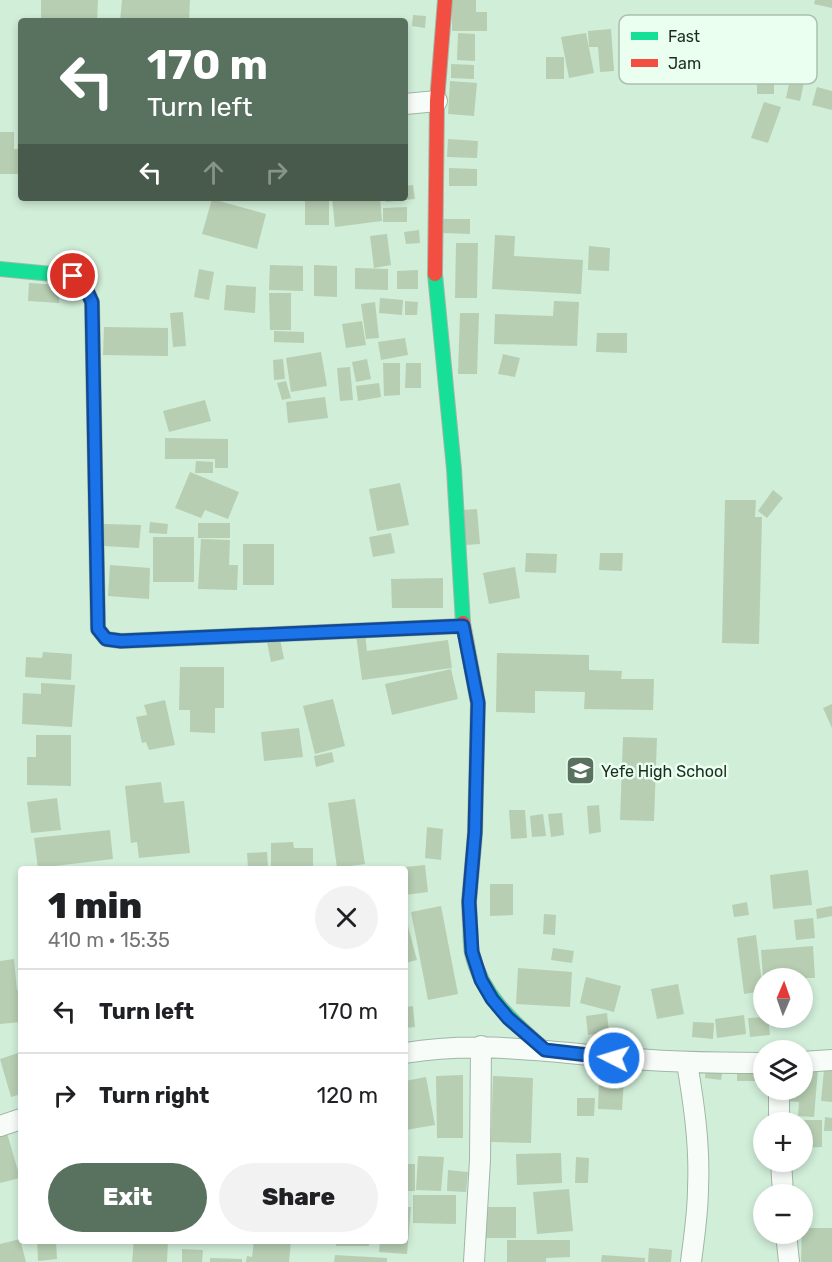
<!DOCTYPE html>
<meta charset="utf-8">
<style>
:root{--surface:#fff;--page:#f2f2f2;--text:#202124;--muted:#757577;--line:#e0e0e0;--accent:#59715f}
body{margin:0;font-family:Rubik,sans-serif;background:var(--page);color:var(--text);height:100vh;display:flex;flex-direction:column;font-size:22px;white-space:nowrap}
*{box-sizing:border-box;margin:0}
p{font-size:20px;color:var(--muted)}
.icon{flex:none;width:33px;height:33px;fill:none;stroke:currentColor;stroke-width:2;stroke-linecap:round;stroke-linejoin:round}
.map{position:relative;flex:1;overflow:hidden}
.drawer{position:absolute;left:18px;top:866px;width:390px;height:378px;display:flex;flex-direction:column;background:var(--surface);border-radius:6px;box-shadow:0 3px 9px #0003}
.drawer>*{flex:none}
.banner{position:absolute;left:18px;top:18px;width:390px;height:183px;border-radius:6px;box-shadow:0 3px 9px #0003;background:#59715f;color:#fff;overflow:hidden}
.needle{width:39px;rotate:2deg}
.buttons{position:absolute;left:753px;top:968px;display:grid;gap:12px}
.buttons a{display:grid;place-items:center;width:60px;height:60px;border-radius:50%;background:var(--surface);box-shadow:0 3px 9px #0003;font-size:30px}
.pin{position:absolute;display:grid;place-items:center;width:51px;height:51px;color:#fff;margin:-26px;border:3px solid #fff;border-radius:50%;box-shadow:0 2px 6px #0007}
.me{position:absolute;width:66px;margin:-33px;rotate:275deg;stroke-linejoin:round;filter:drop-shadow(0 0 4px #0008)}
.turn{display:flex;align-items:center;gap:21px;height:126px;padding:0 30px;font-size:27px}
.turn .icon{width:78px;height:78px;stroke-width:2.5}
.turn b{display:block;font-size:42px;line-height:51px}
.lanes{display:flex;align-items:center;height:57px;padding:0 30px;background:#0003;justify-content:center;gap:30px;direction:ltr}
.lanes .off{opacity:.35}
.round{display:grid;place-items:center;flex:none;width:63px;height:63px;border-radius:32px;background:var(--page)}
.head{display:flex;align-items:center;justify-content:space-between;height:102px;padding:0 30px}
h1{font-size:36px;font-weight:800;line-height:45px}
.primary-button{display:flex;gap:12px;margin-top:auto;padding:12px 30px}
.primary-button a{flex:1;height:69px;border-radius:36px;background:var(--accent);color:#fff;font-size:24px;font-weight:800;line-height:69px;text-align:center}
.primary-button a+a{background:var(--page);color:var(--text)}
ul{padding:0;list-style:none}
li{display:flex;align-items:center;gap:18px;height:84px;padding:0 30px;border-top:2px solid var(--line)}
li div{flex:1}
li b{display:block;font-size:22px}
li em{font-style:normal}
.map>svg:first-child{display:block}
.building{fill:#b7ceb2}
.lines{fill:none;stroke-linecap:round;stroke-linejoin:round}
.street-casing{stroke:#a0b7a6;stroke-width:22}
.fast-casing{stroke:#a0b7a6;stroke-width:16}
.jam-casing{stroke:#a0b7a6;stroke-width:16}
.street{stroke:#f8fcf9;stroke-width:20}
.fast{stroke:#16e098;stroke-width:14}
.jam{stroke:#f24e42;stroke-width:14}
.route-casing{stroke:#114b97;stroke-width:15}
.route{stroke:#1a73e8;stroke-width:10}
.labels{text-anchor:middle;stroke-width:5;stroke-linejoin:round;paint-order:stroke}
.poi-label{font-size:16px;fill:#182d1e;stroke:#eaffef;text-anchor:start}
.key{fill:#eaffef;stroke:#abc0b0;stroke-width:1.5}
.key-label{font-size:16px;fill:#182d1e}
</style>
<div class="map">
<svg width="832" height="1262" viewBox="0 0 832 1262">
<rect width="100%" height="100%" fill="#d1eed9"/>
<path class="building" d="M41 0H98L97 21H41Z
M122 0H190L189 21H120Z
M452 0H476V12H487V31H452Z
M815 0H832V8L814 4Z
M413 15 426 16 425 28 412 26Z
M611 29 614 71 600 72 598 47H589L588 31Z
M458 33 475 34V61L457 60Z
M586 33 594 73 569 78 561 37Z
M757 55H774V94H757Z
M546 57H564V79H546Z
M451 64 474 65V79L451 78Z
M793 65 807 68 800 101 786 98Z
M450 81 477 83 474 116 448 114Z
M817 87 832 91V110L812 105Z
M764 102 781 107 768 143 751 138Z
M0 132H14V149H21V174H0Z
M448 139 478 141 477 158 447 157Z
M449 168 477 169V186H449Z
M413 185 415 199 386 202 385 198H405V186Z
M305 198H329V225H305Z
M332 198H380L382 221 335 227Z
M212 199 266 214 257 249 202 234Z
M407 207V222H383V208Z
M443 219H470V234L442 233Z
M419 230 420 243 406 244 404 232Z
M387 234 391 265 374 268 370 236Z
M495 235 515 236 514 256 583 260 581 294 492 289Z
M456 243H478L477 298H455Z
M589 246 610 248 609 271 588 270Z
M270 265 303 266V291L269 290Z
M314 265 337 266V297L314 296Z
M355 268 388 269V290L355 289Z
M199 269 214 272 209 300 194 297Z
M418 270V289H397V271Z
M29 283 60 285 59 303 28 301Z
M226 285 256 287 255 313 224 310Z
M269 293H291V330H270Z
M380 298 403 300 402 315 379 313Z
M405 301 418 302 417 315H405Z
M554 301 579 302 577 346 494 344 495 314 553 316Z
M375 302 379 338 366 339 361 304Z
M183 312 186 346 173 347 170 313Z
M460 313H479L477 374H458Z
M362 321 366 345 346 348 342 324Z
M104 327 168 328V356L103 355Z
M274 331 304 332V343L274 342Z
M597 333H627V353L596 352Z
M405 338 408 355 381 360 378 342Z
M321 352 327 386 291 392 286 358Z
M503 354 520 358 515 377 498 374Z
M283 359 285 379 274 380 273 360Z
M367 359 371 379 356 382 352 362Z
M383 363H400V395L384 396Z
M406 363H421V388H405Z
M350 367 353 400 340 401 337 368Z
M286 381 291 398 282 400 277 383Z
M379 383 381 397 358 401 356 386Z
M325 397 328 418 288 423 286 402Z
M205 400 211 421 169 432 163 411Z
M165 438 228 439V468H215V459H165Z
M196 461 213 462V473H195Z
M190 472 239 492 228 519 205 510 201 518 175 508Z
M400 483 409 525 377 531 369 489Z
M773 490 783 498 767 518 758 511Z
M725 500H756L755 517H762L759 644 722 643Z
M477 509 480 544 466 545 462 510Z
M150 522 168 524 167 534 149 533Z
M198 523H230V538H198Z
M104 524 141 525 139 548 103 546Z
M391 533 395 553 373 557 369 537Z
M153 537H194V582H153Z
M201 539 230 540 229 565H238L237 590 198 589Z
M243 544H274V585H243Z
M526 553 557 554 556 573 525 572Z
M600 553H623L622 571 599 570Z
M110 565 150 568 149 599 108 596Z
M515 567 520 598 489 604 483 573Z
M443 578V608H392L391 579Z
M365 634 367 651 448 640 452 668 362 680 356 635Z
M280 639 284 659 271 662 267 642Z
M43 652 72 654 71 680 25 677 26 657 42 658Z
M497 653 589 655V670L622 671 621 679H654L653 710 584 709 585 692 535 691V713L496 712Z
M180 667H224V708H215V733L190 732V710H179Z
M451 669 458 699 392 715 385 684Z
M41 683 75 685 72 727 22 724 23 693 41 694Z
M333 699 345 746 315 754 303 706Z
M165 700 175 745 149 750 146 742 142 743 136 717 147 715 144 705Z
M832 704V728L823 708Z
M299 728 303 757 264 761 261 732Z
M36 735H71V786L27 785V757H36Z
M623 737 657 738 654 821 620 820Z
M332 752 334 762 316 767 314 756Z
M161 782 164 803 184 801 190 853 139 858 137 842 131 843 125 786Z
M57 798 61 830 31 833 27 802Z
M355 799 365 864 337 868 328 803Z
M599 805 601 832 589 834 587 806Z
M509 810H525L527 838 511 839Z
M562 813 564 835 551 837 548 814Z
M543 814 546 836 532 837 530 816Z
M427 827 443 829 441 860 425 858Z
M110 830 113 859 38 868 34 838Z
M293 842 294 848H313V868H271V843Z
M267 852 268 868H248L247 853Z
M425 865 428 892 405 895V867Z
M808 870 812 905 773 909 770 875Z
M490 884H513V915L490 916Z
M747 902 749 915 734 917 732 905Z
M441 906 458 994 428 1000 411 912Z
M832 906V916L817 919 816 909Z
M544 914 556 915 555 935 543 934Z
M813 918 815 938 796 940 794 920Z
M408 926 417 960 405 963V927Z
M756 935 763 991 744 994 737 938Z
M813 946 815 978H763L761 950Z
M553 948 574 951 572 963 551 960Z
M14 959 17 990H21V1022L0 1024V961Z
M518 968 572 972 570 1007 516 1004Z
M586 977 621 986 614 1012 580 1003Z
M678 984 684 1014 657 1019 651 989Z
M413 1006 415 1027 405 1028V1007Z
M607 1013 609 1032 588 1035 586 1016Z
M744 1015 746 1034 717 1038 715 1019Z
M768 1017 770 1035 750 1037 748 1018Z
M693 1022 714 1023 713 1039 692 1037Z
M21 1052V1094L11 1097 0 1059Z
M706 1067 723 1068 721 1080 705 1078Z
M802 1068 818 1069 814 1117 798 1116 799 1102 787 1101 788 1089H802Z
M737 1069H755V1081H737Z
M824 1070H832V1102L821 1101Z
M463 1075V1138H437L436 1076Z
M493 1076 533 1078 531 1143 491 1142Z
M426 1077 435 1125 406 1130 405 1081Z
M599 1079 624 1080 622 1110 598 1109Z
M577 1098H595L594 1116H577Z
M825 1117 832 1118V1131H824Z
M802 1120H822V1147L802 1148Z
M7 1133 20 1178 0 1183V1135Z
M561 1153 562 1183 517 1185 516 1154Z
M418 1156 444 1157 441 1191 416 1190Z
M576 1157 589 1158 588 1183H575Z
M405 1164H415V1191H405Z
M448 1170 468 1172 466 1192 447 1191Z
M569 1189 573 1231 537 1234 533 1192Z
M413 1195H456V1224L413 1223Z
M405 1207H411L407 1254 379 1252 380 1240H405Z
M481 1207H516V1238H481Z
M802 1228H832V1262H801Z
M20 1239 26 1262H0V1244Z
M37 1240H56L57 1259 38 1261Z
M134 1240H168L167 1262H132Z
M254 1240H291L289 1262H246L247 1256 252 1257Z
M336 1240H369V1246H336Z
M507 1240H570V1257L546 1258V1262H507Z
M649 1248 672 1250 671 1262H648Z
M182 1249 203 1250 202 1262H182Z
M335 1255 387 1258V1262H334Z
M602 1255 645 1258V1262H601Z
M210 1258 242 1259V1262H210Z"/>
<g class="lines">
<defs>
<path id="street" d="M405 104 437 101
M405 1053C476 1041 541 1051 612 1057 662 1062 713 1063 764 1063
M802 1062 832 1060
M687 1063C694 1104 700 1146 698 1188 698 1213 694 1237 691 1262
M779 1122V1089
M0 1126 21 1119
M781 1161 783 1194
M786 1233 789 1262
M474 1262 480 1160 481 1046"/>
<path id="fast" d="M0 269 73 276 87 291 92 302 98 629 106 639 121 641 259 635
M435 274 454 469 463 623
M470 924C471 933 470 944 472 953 482 996 513 1022 545 1050"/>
<path id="jam" d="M435 274 437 101 445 0
M463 623 478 703 475 833 469 902 470 924
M259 635 463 626"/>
</defs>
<use href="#street" class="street-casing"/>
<use href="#fast" class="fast-casing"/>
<use href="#jam" class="jam-casing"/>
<use href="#street" class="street"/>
<use href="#fast" class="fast"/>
<use href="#jam" class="jam"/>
</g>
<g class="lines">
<defs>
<path id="route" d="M73 276 87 291 92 302 98 629 106 639 121 641 463 626 478 703 475 832 469 902 472 952 481 980 492 999 508 1018 545 1050 614 1058"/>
</defs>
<use href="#route" class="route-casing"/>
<use href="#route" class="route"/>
</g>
<defs>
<symbol id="school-square" viewBox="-11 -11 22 22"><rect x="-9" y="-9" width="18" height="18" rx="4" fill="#59715f" stroke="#eaffef"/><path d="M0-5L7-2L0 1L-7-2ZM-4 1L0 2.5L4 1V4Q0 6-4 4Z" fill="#fff"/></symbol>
</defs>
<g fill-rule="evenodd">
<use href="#school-square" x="564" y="754" width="33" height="33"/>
</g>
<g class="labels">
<g class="poi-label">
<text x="601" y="777">Yefe High School</text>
</g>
</g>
<rect x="619" y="15" width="198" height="69" rx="9" class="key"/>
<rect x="631" y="32" width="27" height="8" fill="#16e098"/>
<rect x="631" y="59" width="27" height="8" fill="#f24e42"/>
<g class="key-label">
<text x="668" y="42">Fast</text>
<text x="668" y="69">Jam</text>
</g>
</svg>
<div class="buttons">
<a><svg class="needle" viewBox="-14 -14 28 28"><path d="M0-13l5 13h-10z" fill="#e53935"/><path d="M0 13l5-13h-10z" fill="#757577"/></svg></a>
<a><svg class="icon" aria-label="layers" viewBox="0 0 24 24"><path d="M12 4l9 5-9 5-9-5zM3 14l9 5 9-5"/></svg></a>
<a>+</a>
<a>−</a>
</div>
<div class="pin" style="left:73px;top:276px;background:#d93025"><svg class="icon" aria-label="arrive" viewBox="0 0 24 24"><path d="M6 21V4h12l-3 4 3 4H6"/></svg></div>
<svg class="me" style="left:614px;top:1058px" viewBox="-20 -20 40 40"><circle r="17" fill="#1a73e8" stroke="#fff" stroke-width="3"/><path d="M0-11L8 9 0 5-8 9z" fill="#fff"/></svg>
<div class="banner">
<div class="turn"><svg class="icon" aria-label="left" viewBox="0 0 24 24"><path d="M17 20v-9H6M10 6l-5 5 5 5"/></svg><div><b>170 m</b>Turn left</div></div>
<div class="lanes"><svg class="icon" aria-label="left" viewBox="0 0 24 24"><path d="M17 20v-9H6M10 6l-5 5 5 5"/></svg><svg class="icon off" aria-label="ahead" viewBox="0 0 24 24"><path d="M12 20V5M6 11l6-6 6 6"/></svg><svg class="icon off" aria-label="right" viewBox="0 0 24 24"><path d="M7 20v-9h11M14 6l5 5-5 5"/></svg></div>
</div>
<section class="drawer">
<div class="head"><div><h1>1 min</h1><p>410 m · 15:35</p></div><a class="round"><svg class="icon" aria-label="close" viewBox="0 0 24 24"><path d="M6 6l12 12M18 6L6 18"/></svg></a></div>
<ul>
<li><svg class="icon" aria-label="left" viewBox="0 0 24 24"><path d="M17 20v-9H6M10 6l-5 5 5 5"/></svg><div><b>Turn left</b></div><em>170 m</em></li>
<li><svg class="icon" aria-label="right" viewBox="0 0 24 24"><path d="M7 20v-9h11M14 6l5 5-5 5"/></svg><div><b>Turn right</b></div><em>120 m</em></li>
</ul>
<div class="primary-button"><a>Exit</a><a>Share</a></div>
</section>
</div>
